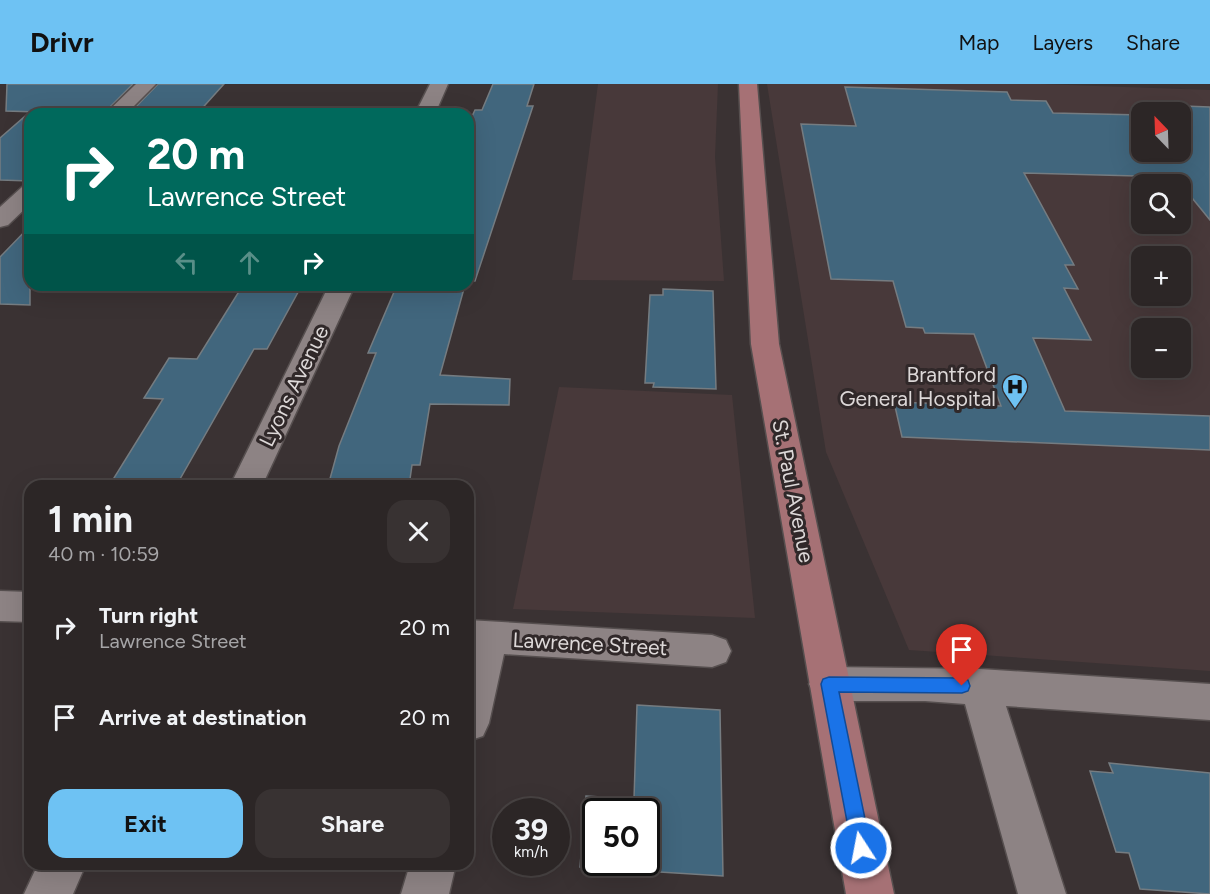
<!DOCTYPE html>
<meta charset="utf-8">
<style>
:root{--surface:#2c2626;--page:#383232;--text:#f1f3f6;--muted:#a6a5a7;--line:#484343;--accent:#6ec2f3}
body{margin:0;font-family:Figtree,sans-serif;background:var(--page);color:var(--text);height:100vh;display:flex;flex-direction:column;font-size:22px;white-space:nowrap}
*{box-sizing:border-box;margin:0}
p{font-size:20px;color:var(--muted)}
.icon{flex:none;width:33px;height:33px;fill:none;stroke:currentColor;stroke-width:2;stroke-linecap:round;stroke-linejoin:round}
.map{position:relative;flex:1;overflow:hidden}
.side{position:absolute;left:24px;top:396px;width:450px;height:390px;display:flex;flex-direction:column;background:var(--surface);border-radius:18px;box-shadow:0 6px 24px #0002,0 0 0 2px var(--line)}
.side>*{flex:none}
.top-card{position:absolute;left:24px;top:24px;width:450px;height:183px;border-radius:18px;box-shadow:0 6px 24px #0002,0 0 0 2px var(--line);background:#00695c;color:#fff;overflow:hidden}
.needle{width:39px;rotate:337deg}
.controls{position:absolute;left:1131px;top:18px;display:grid;gap:12px}
.controls a{display:grid;place-items:center;width:60px;height:60px;border-radius:12px;background:var(--surface);box-shadow:0 6px 24px #0002,0 0 0 2px var(--line);font-size:30px}
.speed{position:absolute;left:492px;top:714px;display:flex;gap:12px;font-size:30px;font-weight:700;text-align:center}
.speed>*{display:grid;place-content:center;width:78px;height:78px;border-radius:50%;background:var(--surface);box-shadow:0 6px 24px #0002,0 0 0 2px var(--line);line-height:1}
.speed small{font-size:15px;font-weight:400}
.speed .limit{border:3px solid #111;border-radius:9px;background:#fff;color:#111}
.pin{position:absolute;display:grid;place-items:center;width:51px;height:51px;color:#fff;margin:-62px -26px;border-radius:50% 50% 50% 0;rotate:-45deg;box-shadow:0 0 6px #0007}
.pin .icon{rotate:45deg}
.me{position:absolute;width:66px;margin:-33px;rotate:349deg;stroke-linejoin:round;filter:drop-shadow(0 0 4px #0008)}
.turn{display:flex;align-items:center;gap:21px;height:126px;padding:0 24px;font-size:27px}
.turn .icon{width:78px;height:78px;stroke-width:2.5}
.turn b{display:block;font-size:42px;line-height:51px}
.lanes{display:flex;align-items:center;height:57px;padding:0 24px;background:#0003;justify-content:center;gap:30px;direction:ltr}
.lanes .off{opacity:.35}
.round{display:grid;place-items:center;flex:none;width:63px;height:63px;border-radius:18px;background:var(--page)}
.overview{display:flex;align-items:center;justify-content:space-between;height:102px;padding:0 24px}
h1{font-size:36px;font-weight:700;line-height:45px}
.action{display:flex;gap:12px;margin-top:auto;padding:12px 24px}
.action a{flex:1;height:69px;border-radius:18px;background:var(--accent);color:#111;font-size:24px;font-weight:700;line-height:69px;text-align:center}
.action a+a{background:var(--page);color:var(--text)}
ul{padding:0;list-style:none}
li{display:flex;align-items:center;gap:18px;height:90px;padding:0 24px}
li div{flex:1}
li b{display:block;font-size:22px}
li em{font-style:normal}
header{display:flex;align-items:center;gap:36px;box-sizing:border-box;height:84px;padding:0 30px;background:var(--accent);color:#111}
header strong{font-size:28px}
nav{display:flex;gap:33px;margin-inline-start:auto;font-size:21px}
.map>svg:first-child{display:block}
.built{fill:#48393a;fill-rule:evenodd}
.building{fill:#41667d;stroke:#757c81;stroke-width:1.5;fill-rule:evenodd}
.lines{fill:none;stroke-linecap:round;stroke-linejoin:round}
.minor-casing{stroke:#564f4f;stroke-width:3}
.major-casing{stroke:#564f4f;stroke-width:3}
.minor{fill:#8d8384;fill-rule:evenodd}
.major{fill:#a67175;fill-rule:evenodd}
.route{fill:#1a73e8;stroke:#114b97;stroke-width:1.5}
.labels{text-anchor:middle;stroke-width:6;stroke-linejoin:round;paint-order:stroke}
.poi-label{font-size:21px;fill:#ddd8d8;stroke:#302829;text-anchor:end}
.street-label{font-size:21px;fill:#ddd8d8;stroke:#302829}
</style>
<header>
<strong>Drivr</strong>
<nav><a>Map</a><a>Layers</a><a>Share</a></nav>
</header>
<div class="map">
<svg width="1210" height="810" viewBox="0 0 1210 810">
<rect width="100%" height="100%" fill="#3a3233"/>
<path class="built" d="M598 0H718L715 73 724 197 572 196Z
M767 0H1041L1210 6V587L909 566 826 368ZM1142 28H1180V68H1142ZM1142 100H1180V140H1142ZM1142 172H1180V212H1142ZM1142 244H1180V284H1142Z
M559 303 732 311 755 534 513 525Z"/>
<path class="building" d="M7 0H133L103 30 6 27Z
M158 0H224L197 30H129Z
M493 0H534L527 22H533L475 197 468 196V41L475 26H482Z
M845 3 1007 8 1011 16 1046 17 1053 29 1142 31V68H1180V28H1165L1159 21 1210 23V136L1175 93 1024 89 1074 181H1065L1078 205 1064 204 1091 256 1033 254 1065 327 1210 332V366L902 353 894 318 1001 322 974 250 925 249 923 244 906 243 893 197 831 195 801 40 856 42Z
M30 28V97L0 96V54Z
M30 142V221L0 220V173Z
M243 201H302L267 265H254L176 402H109L163 315 144 314 169 274 197 275Z
M397 201H465L440 291 510 295 509 321 430 320 420 381H412L410 395 397 402H328L339 362 376 269H368Z
M663 205 713 207 716 305 653 303 654 299H645L650 211H663Z
M637 621 720 626 723 792 580 783 586 712 634 715ZM596 728H646V778H596Z
M1109 679 1210 689V810L1140 805 1129 769 1116 768 1090 687 1113 689Z"/>
<g class="lines">
<defs>
<path id="minor" d="M136 0H156L126 30H105Z
M430 0H448L435 30H415Z
M30 101V120L8 141 0 143V123L22 103Z
M329 201H355L262 402H230Z
M0 507 30 508V538L0 537Z
M468 536 712 551 726 556 731 567 726 578 712 583 504 570 489 639 483 652 468 657Z
M829 583 980 585 1210 600V636L1006 622 1066 810H1018L965 620 925 617H829L815 612 809 600 815 588Z
M38 780H86L73 810H24Z
M410 780H456L449 810H401Z"/>
<path id="major" d="M739 0H757L779 260 894 810H846L751 260Z"/>
</defs>
<use href="#minor" class="minor-casing"/>
<use href="#major" class="major-casing"/>
<use href="#minor" class="minor"/>
<use href="#major" class="major"/>
</g>
<path class="route" d="M829 593 962 594 968 596 970 602 968 607 962 609 839 608 871 764 868 770 861 773 854 770 852 764 821 600 823 595Z"/>
<defs>
<symbol id="hospital-pin" viewBox="-11 -11 22 30"><path d="M0 17L-7.5 6A9.5 9.5 0 1 1 7.5 6Z" fill="#6ec2f3" stroke="#302829"/><path d="M-5-5h3v3.5h4V-5h3V5h-3V1.5h-4V5h-3Z" fill="#111"/></symbol>
</defs>
<g fill-rule="evenodd">
<use href="#hospital-pin" x="1000" y="288" width="30" height="40"/>
</g>
<g class="labels">
<g class="poi-label">
<text x="996" y="298">Brantford<tspan x="996" dy="24">General Hospital</tspan></text>
</g>
<g class="street-label">
<text transform="translate(294 302) rotate(-64)" y="7">Lyons Avenue</text>
<text transform="translate(793 407) rotate(79)" y="7">St. Paul Avenue</text>
<text transform="translate(590 560) rotate(3)" y="7">Lawrence Street</text>
</g>
</g>
</svg>
<div class="controls">
<a><svg class="needle" viewBox="-14 -14 28 28"><path d="M0-13l5 13h-10z" fill="#e53935"/><path d="M0 13l5-13h-10z" fill="#a6a5a7"/></svg></a>
<a><svg class="icon" aria-label="search" viewBox="0 0 24 24"><circle cx="10" cy="10" r="6"/><path d="M15 15l6 6"/></svg></a>
<a>+</a>
<a>−</a>
</div>
<div class="speed"><div>39<small>km/h</small></div><div class="limit">50</div></div>
<div class="pin" style="left:962px;top:602px;background:#d93025"><svg class="icon" aria-label="arrive" viewBox="0 0 24 24"><path d="M6 21V4h12l-3 4 3 4H6"/></svg></div>
<svg class="me" style="left:861px;top:764px" viewBox="-20 -20 40 40"><circle r="17" fill="#1a73e8" stroke="#fff" stroke-width="3"/><path d="M0-11L8 9 0 5-8 9z" fill="#fff"/></svg>
<div class="top-card">
<div class="turn"><svg class="icon" aria-label="right" viewBox="0 0 24 24"><path d="M7 20v-9h11M14 6l5 5-5 5"/></svg><div><b>20 m</b>Lawrence Street</div></div>
<div class="lanes"><svg class="icon off" aria-label="left" viewBox="0 0 24 24"><path d="M17 20v-9H6M10 6l-5 5 5 5"/></svg><svg class="icon off" aria-label="ahead" viewBox="0 0 24 24"><path d="M12 20V5M6 11l6-6 6 6"/></svg><svg class="icon" aria-label="right" viewBox="0 0 24 24"><path d="M7 20v-9h11M14 6l5 5-5 5"/></svg></div>
</div>
<section class="side">
<div class="overview"><div><h1>1 min</h1><p>40 m · 10:59</p></div><a class="round"><svg class="icon" aria-label="close" viewBox="0 0 24 24"><path d="M6 6l12 12M18 6L6 18"/></svg></a></div>
<ul>
<li><svg class="icon" aria-label="right" viewBox="0 0 24 24"><path d="M7 20v-9h11M14 6l5 5-5 5"/></svg><div><b>Turn right</b><p>Lawrence Street</p></div><em>20 m</em></li>
<li><svg class="icon" aria-label="arrive" viewBox="0 0 24 24"><path d="M6 21V4h12l-3 4 3 4H6"/></svg><div><b>Arrive at destination</b></div><em>20 m</em></li>
</ul>
<div class="action"><a>Exit</a><a>Share</a></div>
</section>
</div>
